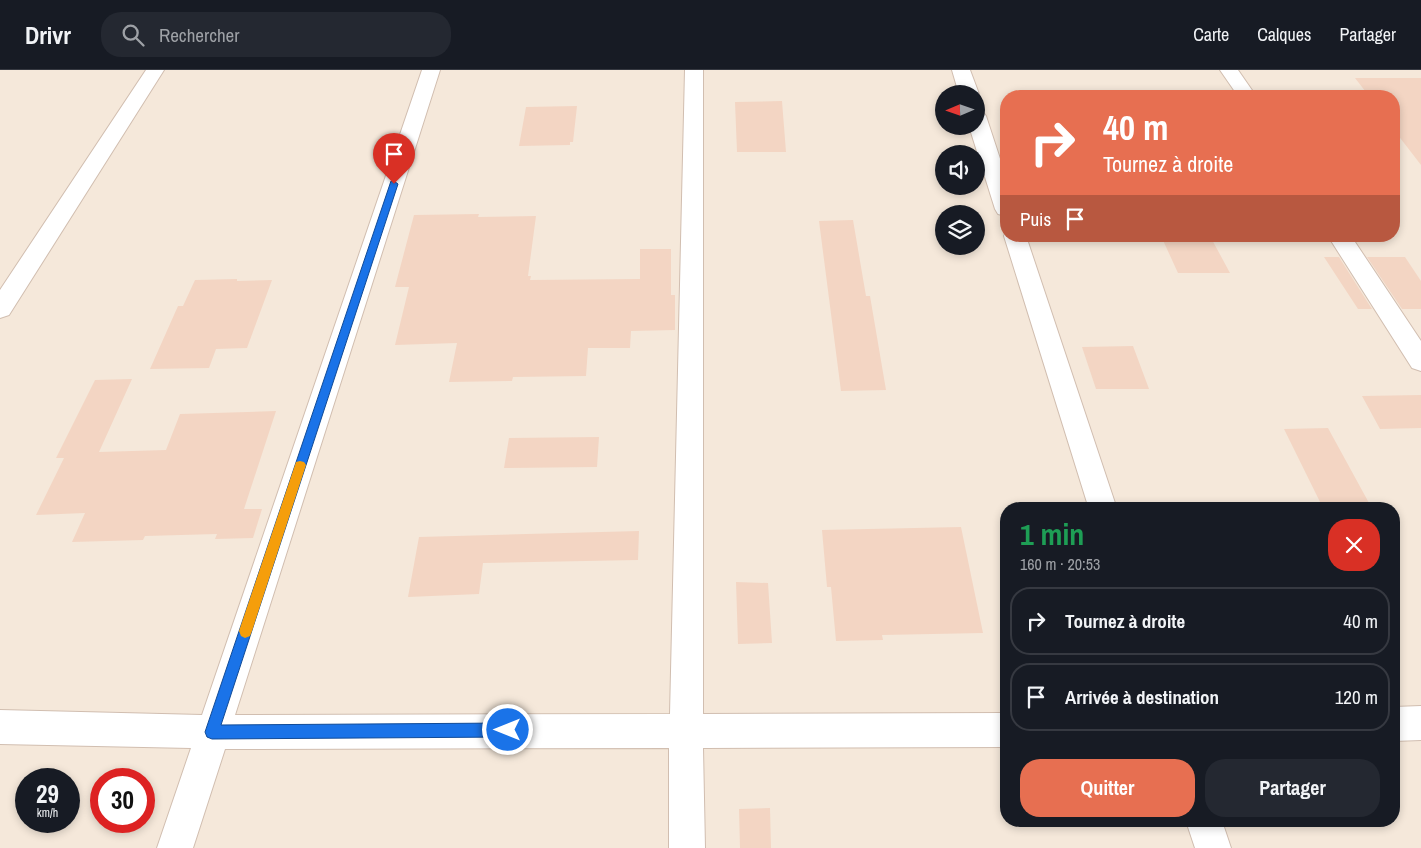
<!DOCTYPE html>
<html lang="fr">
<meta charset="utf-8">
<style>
:root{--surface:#171b24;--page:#242831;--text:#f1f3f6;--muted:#9ea1a6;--line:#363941;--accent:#e76f51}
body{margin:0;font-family:"Archivo Narrow",sans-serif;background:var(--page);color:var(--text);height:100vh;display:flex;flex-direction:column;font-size:19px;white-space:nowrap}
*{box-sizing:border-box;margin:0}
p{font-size:16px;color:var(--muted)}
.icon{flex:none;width:28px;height:28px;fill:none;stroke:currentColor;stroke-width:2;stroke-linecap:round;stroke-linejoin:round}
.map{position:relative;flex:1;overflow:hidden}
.side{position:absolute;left:1000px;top:432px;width:400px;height:325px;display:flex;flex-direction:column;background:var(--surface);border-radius:20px;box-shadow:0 2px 8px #0003}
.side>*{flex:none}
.top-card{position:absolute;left:1000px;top:20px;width:400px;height:152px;border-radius:20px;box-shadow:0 2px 8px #0003;background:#e76f51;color:#fff;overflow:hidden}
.needle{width:32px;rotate:268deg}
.tools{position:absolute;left:935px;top:15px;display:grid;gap:10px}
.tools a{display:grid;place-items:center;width:50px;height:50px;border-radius:50%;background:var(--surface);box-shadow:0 2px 8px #0003;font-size:25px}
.speed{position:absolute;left:15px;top:698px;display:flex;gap:10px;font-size:25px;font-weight:700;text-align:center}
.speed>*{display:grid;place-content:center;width:65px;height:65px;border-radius:50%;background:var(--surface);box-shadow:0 2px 8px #0003;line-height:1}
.speed small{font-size:12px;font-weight:400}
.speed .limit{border:8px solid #d22;background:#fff;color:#111}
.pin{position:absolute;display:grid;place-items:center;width:42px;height:42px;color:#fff;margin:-51px -21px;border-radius:50% 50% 50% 0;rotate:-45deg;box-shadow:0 0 5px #0007}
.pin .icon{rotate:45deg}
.me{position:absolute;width:55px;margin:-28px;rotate:270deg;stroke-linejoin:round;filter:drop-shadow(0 0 4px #0008)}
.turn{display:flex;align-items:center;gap:18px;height:105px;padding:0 20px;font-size:22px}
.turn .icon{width:65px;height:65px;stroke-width:2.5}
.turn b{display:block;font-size:35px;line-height:42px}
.then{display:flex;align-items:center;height:48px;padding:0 20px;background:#0003;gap:10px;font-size:19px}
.round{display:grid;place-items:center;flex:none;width:52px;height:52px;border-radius:20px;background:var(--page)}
.summary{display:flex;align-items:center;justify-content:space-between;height:85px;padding:0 20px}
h1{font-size:30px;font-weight:700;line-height:38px;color:#1e9e55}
.action{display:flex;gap:10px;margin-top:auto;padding:10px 20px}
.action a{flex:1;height:58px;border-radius:20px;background:var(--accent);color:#fff;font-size:20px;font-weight:700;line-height:58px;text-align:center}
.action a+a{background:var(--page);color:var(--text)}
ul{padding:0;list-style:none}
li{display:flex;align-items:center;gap:15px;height:68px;margin:0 10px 8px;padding:0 10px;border:2px solid var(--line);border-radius:20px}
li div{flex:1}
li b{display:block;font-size:19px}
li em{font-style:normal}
header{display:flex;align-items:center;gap:30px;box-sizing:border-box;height:70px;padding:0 25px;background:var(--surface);border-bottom:1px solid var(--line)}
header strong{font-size:24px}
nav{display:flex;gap:28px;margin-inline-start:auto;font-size:18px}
.search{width:350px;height:45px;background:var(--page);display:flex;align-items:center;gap:12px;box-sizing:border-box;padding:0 18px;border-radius:20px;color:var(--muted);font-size:19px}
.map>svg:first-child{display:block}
.residential{fill:#f5e8da;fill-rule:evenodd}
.building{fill:#f3d5c3}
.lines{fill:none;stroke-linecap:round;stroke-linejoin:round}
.street-casing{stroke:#d1beb0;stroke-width:2}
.street{fill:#fff;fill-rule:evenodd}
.route{fill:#1a73e8;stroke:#114b97}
.slow{fill:#f59e0b}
</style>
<header>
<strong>Drivr</strong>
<div class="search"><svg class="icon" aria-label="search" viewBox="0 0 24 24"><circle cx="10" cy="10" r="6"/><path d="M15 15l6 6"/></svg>Rechercher</div>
<nav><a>Carte</a><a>Calques</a><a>Partager</a></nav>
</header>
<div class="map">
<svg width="1421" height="778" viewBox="0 0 1421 778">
<rect width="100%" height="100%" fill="#fdf6ec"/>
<path class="residential" d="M0 0H1421V778H0ZM944 24H976V56H944ZM1006 26H1394V166H1006ZM944 84H976V116H944ZM944 144H976V176H944ZM1006 439H1394V751H1006ZM26 709H69V751H26ZM101 709H144V751H101Z"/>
<path class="building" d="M1355 8H1421V95L1394 60V26H1367H1369Z
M782 31 786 82H737L735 32Z
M577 36 573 72H570V75L519 76 526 37Z
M479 144 478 147 536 146 528 206H531L530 210 640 209V179H671V225H675V260L631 261 630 278H588L586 306 513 307 512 311 449 312 457 273 395 275 409 217H395L414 145Z
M853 150 866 226H870L886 320 841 321 819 151Z
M1161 166H1210L1230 203H1178Z
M1324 187H1339L1372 239H1358Z
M1367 187H1405L1421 211V239H1402Z
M237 209V211L272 210 247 278 216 279 209 298 150 299 178 236H183L195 210Z
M1133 276 1149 319H1096L1082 277Z
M132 309 99 382 166 380 180 344 276 341 244 439H262L253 468 215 469 217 464 145 466 143 470 72 472 85 443 36 445 64 388H56L95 310Z
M1421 325V358L1380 359 1362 326Z
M1328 358 1369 433 1321 434 1284 359Z
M599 367 597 397 504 398 509 368Z
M961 457 983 563 882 565 883 570 836 571 831 517H827L822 460Z
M639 461 638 490 483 493 479 524 408 527 419 467Z
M736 512 768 513 772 573 738 574Z
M770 738 771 778H740L739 739Z"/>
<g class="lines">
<defs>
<path id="street" d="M146 0H164L9 245 0 248V220Z
M422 0H440L235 645 670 644 685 0H703V644L1006 643V677L703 678 705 778H669V678L225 679 193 778H157L191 678 0 674V640L202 645Z
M952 0H970L979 24 976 27V24H959Z
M1220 0H1238L1256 26H1238Z
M976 40 983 42 986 46 1006 107V146L998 144 995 139 969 56H976Z
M1006 162V166H1026L1117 439H1089L1004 166Z
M1328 166H1351L1421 271V301L1412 298Z
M1421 636V670L1394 671V637Z
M1186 751H1222L1231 778H1195Z"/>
</defs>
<use href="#street" class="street-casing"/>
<use href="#street" class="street"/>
</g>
<path class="route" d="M391 111H394L398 114 221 655 508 653 513 655 515 660 513 665 508 667 212 669 207 667 205 662Z"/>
<path class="slow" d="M300 391 304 392 306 395 252 561 250 566 245 568 241 566 239 561 295 395 296 392Z"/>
</svg>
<div class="tools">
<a><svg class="needle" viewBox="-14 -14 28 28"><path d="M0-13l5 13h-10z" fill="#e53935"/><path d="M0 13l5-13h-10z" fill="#9ea1a6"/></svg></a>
<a><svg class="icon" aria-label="sound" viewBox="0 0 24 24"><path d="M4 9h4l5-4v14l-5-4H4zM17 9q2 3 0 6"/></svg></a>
<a><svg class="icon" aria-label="layers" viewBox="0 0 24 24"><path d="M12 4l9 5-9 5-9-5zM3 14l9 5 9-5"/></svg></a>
</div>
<div class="speed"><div>29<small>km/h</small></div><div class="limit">30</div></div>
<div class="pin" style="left:394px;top:114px;background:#d93025"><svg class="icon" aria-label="arrive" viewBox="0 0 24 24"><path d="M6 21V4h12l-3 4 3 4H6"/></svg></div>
<svg class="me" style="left:508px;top:660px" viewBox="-20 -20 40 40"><circle r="17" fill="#1a73e8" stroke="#fff" stroke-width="3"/><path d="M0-11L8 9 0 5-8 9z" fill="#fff"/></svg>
<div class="top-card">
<div class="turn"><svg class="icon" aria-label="right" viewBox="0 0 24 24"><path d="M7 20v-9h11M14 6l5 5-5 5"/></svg><div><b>40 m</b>Tournez à droite</div></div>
<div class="then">Puis<svg class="icon" aria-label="arrive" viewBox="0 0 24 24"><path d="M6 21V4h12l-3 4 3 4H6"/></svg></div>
</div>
<section class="side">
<div class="summary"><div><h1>1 min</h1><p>160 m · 20:53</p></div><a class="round" style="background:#d93025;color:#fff"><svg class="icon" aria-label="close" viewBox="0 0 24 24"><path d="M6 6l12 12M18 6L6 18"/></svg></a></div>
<ul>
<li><svg class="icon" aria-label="right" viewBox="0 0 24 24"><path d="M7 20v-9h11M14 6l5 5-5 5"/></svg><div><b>Tournez à droite</b></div><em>40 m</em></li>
<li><svg class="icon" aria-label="arrive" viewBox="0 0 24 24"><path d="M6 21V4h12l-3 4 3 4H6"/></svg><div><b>Arrivée à destination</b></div><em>120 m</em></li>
</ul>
<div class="action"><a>Quitter</a><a>Partager</a></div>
</section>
</div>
